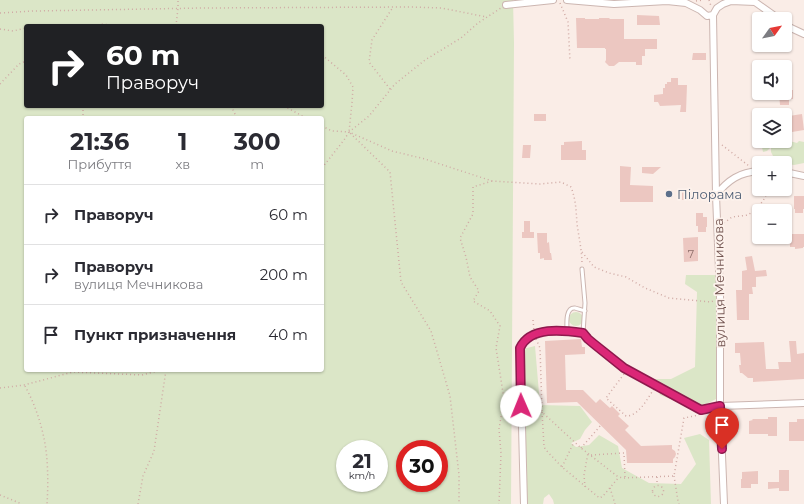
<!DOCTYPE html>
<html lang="uk">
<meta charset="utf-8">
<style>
:root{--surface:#fff;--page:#f7f7f7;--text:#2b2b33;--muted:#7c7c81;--line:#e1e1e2}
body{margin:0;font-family:Montserrat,sans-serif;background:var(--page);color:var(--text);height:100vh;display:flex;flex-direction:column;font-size:15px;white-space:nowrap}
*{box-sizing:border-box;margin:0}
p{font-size:13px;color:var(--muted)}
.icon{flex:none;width:22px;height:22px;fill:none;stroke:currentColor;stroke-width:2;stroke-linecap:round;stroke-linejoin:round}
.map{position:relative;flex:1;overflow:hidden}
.sheet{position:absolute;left:24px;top:116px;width:300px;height:256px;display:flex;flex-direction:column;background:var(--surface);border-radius:4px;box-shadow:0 1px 3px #0004}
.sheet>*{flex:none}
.top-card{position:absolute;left:24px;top:24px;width:300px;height:84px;border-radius:4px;box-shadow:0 1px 3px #0004;background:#202124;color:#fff;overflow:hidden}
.needle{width:26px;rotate:57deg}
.controls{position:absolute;left:752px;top:12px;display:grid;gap:8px}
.controls a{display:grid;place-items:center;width:40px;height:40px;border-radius:4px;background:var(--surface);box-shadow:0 1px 3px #0004;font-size:20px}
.speed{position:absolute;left:336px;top:440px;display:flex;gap:8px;font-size:20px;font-weight:700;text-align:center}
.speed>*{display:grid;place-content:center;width:52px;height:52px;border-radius:50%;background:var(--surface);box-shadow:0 1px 3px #0004;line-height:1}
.speed small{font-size:10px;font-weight:400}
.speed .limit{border:6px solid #d22;background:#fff;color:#111}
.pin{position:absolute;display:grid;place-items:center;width:34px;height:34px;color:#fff;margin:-41px -17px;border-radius:50% 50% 50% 0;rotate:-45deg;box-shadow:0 0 4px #0007}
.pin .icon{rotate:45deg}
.me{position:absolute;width:44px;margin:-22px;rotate:359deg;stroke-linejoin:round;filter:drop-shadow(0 0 3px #0008)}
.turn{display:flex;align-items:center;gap:14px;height:84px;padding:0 16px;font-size:18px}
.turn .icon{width:52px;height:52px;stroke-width:2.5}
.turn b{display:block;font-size:28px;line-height:34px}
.eta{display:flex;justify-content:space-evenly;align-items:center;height:68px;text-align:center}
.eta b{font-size:24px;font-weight:700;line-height:28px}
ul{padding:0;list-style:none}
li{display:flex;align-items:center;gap:12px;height:60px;padding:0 16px;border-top:1px solid var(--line)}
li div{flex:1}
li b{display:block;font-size:15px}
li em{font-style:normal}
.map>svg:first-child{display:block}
.green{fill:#dbe6c7;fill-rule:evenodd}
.building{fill:#ecc7c1}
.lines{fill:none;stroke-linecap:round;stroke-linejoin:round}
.lane-casing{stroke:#ccb6b1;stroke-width:5}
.street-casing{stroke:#ccb6b1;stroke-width:8}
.path{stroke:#d0aaa5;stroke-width:1.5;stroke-dasharray:1 3;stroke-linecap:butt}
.lane{stroke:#fff;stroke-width:3}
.street{stroke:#fff;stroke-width:6}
.route-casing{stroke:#8e194d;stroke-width:10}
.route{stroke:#db2777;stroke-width:7}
.service-dot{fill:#5c6f8a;stroke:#fdf2ec;stroke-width:1.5}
.labels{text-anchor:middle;stroke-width:3.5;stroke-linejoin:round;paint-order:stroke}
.number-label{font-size:11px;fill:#8f6f6b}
.service-label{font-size:13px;fill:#4e5e75;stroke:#fdf2ec;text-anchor:start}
.street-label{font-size:13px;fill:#70524e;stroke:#fdf2ec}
</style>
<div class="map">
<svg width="804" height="504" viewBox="0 0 804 504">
<rect width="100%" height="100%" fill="#faede7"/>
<path class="green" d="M0 0H513L514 43 511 504H0ZM26 26H322V106H26ZM26 118H322V370H26ZM345 449H379V483H345ZM405 449H439V483H405Z
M763 141H776L777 143C786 143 786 139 797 143L799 141 804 142V163L794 165 788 164 785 167V163H767L773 156 771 152V147L767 151 763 152 762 147Z
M686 275H716L718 398 693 411 681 403 660 395 654 379H671L695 367 697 292 685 284Z
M569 319a7 7 0 1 1 14 0a7 7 0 1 1-14 0Z
M535 346 540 405 580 406 592 422 585 430 580 439 571 443 576 447 589 445 599 435 618 446 622 468 649 483 681 484 696 464 684 438 700 434 709 440 711 504H554L553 500 549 494 544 498 543 504H527L523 422V349Z"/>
<path class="building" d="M637 15 659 16 660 25H637Z
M576 18H585V19H599V18H610L609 19H624V39H657V49H645V56H642V65H636V62H619L614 66H609L605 62 606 60V49H605V48H577Z
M693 53H706V60H692Z
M671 78H678V85H687L686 112H680L681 105 660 106 658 102H654V95L663 94V88H665V84H667V82H671Z
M791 85V90H793V99H789V105H780L779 93H785V86Z
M534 114H546V121H534Z
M802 114 804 130 792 132 790 123 788 124 787 118 789 117V116Z
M582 141V150H586V160H561V145H564V142Z
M523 145H531L530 158H522Z
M620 166 631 167 630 185 653 186V202H620Z
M642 167H661L653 174 642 173Z
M706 191V199L682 200V192Z
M794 196H804V209H803V213H795V209H794Z
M696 213H703V217H707V227H706V232H698V226H696Z
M524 221H530V232H534V238H522V232H524Z
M537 233H547V243L549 242 550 253H551L552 260H544V258L540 259V253H538Z
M789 234H804V247H803V248L795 249V247H790Z
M698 237V261L684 262 683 238Z
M752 256 755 271 766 270 767 276 756 277V287H752L753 294H749V320H737L736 290H742V271L747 270 745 257Z
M581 339 582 347H585V354L565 355 566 390H583L596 403 600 399 610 408 612 406 620 414 618 416 629 426 625 430 641 446 672 445V449L675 451 676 454 675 457 673 459V463H627L626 450 577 402 547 403 545 341Z
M789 341H796L797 354 804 353V379L753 382V378H748L742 373H740L739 365H741L740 353H735V343L764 342 766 369H779L778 362H791Z
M768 417H777V436H768V434H749V421L753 420 752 419H768Z
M797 419H804V441H789V422H797Z
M779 470H789V491H779V488L768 489V482H779Z
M758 471V484H751V488H741V479H742V472Z"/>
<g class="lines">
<defs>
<path id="lane" d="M567 331C567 325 565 307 575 308 578 309 582 310 585 311
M583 333 588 339 594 344 624 368 701 410 720 406
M520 348C530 326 563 330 583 333L585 303 582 269"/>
<path id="street" d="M567 0 614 4 667 1 686 3 700 10 707 16 713 15
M506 5 553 0
M713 15 716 195 720 295V406L724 504
M713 15 717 8 723 4 731 1 755 2 779 19
M785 23 791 28 804 34
M785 172 804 176
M716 195C728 180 740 172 759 171
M520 348 524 504
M720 406 804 403"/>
</defs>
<use href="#lane" class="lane-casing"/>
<use href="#street" class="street-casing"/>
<path class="path" d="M709 0 711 6
M696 1 703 0
M560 3 568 22 570 61
M0 13 34 11 202 8 412 7 441 8 487 17
M94 26 101 24 120 26
M176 26 178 8V0
M0 29 13 31 26 28
M322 55 346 75 353 87 352 103 349 132 390 172 401 282 431 331 450 396 459 475V504
M0 84 19 64 26 61
M390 89 369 62 372 40 393 7
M83 106V118
M231 106 237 118
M257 106H265
M284 106 306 118
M322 126 332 131 349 132 369 116 395 84 425 60 461 38 478 23 501 8
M722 145 749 166
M322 168 344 140 349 132 392 151 425 159 492 181 540 184 561 182 571 187C576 200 576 210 577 224 579 238 582 251 582 265
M492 181 473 187V214L460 238 466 257 470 277 479 291 473 301 490 311 500 326 496 348 504 399 499 429 501 453 499 504
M724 223 732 217 748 215 756 209 763 201 769 189
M582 252 594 267 609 273 626 277 645 288 669 298 711 302 713 301
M533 320 534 330
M536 339 540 348 542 412 581 448 617 476 622 478 674 476 684 418 699 415
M624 374 606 398 626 416C639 416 647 399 654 389
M25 386C37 408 45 434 47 460 48 475 48 489 47 504
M0 388 24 385 73 372 142 375 161 370
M542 412 544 446 545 449 562 467 597 496 600 498 603 496 619 477
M581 448 601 425
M591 455 624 453 625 477
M562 467 574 442
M674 476 678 501 679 504
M657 477V485
M652.5 491a5.5 5.5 0 1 1 11 0a5.5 5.5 0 1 1-11 0Z
M585 487 584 475 588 453
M610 488 615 504
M0 495 22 504
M138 504 143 476 154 451 166 370"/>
<use href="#lane" class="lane"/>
<use href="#street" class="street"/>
</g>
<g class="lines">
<defs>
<path id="route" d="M521 406 520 348C530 326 563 330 583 333L588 339 594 344 624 368 701 410 720 406 722 449"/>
</defs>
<use href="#route" class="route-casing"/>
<use href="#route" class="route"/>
</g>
<circle class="service-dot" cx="669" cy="194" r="4"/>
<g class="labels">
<g class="number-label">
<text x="691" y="258">7</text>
</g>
<g class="service-label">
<text x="677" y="199">Пілорама</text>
</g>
<g class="street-label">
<text transform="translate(719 283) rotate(-91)" y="5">вулиця Мечникова</text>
</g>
</g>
</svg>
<div class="controls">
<a><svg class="needle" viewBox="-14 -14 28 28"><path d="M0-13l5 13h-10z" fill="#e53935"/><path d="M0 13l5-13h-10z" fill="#7c7c81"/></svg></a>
<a><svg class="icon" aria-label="sound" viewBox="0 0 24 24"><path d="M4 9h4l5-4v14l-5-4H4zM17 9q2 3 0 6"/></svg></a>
<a><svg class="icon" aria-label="layers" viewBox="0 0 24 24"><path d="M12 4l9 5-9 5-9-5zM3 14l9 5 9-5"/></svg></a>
<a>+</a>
<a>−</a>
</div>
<div class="speed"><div>21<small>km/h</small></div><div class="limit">30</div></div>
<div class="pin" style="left:722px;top:449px;background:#d93025"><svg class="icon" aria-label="arrive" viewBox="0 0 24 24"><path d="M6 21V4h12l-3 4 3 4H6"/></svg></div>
<svg class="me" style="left:521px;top:406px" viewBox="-20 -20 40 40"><circle r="19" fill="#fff"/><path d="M0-13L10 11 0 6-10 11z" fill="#db2777"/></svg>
<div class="top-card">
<div class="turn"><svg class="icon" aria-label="right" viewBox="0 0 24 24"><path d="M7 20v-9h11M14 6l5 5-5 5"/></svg><div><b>60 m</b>Праворуч</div></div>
</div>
<section class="sheet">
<div class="eta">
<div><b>21:36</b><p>Прибуття</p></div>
<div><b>1</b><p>хв</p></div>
<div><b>300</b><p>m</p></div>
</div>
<ul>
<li><svg class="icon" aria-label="right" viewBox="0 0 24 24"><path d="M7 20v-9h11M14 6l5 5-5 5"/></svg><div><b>Праворуч</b></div><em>60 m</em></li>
<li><svg class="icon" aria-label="right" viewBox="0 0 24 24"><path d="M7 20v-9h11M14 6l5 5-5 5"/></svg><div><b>Праворуч</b><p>вулиця Мечникова</p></div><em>200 m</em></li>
<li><svg class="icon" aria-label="arrive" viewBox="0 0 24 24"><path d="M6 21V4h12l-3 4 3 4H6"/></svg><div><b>Пункт призначення</b></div><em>40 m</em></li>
</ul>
</section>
</div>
